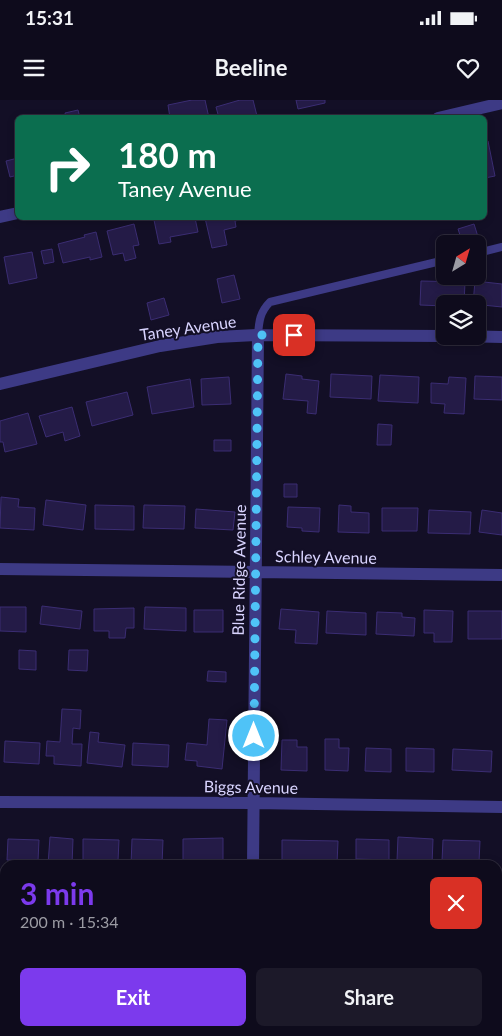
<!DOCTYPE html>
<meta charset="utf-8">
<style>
:root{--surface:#0e0b1c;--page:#1c1929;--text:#f1f3f6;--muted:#9b9ba3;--line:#2e2b3b;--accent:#7c3aed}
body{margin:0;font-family:Lato,sans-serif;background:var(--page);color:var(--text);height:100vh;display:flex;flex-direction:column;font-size:19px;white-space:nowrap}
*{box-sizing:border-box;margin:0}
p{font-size:16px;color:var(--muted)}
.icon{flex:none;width:28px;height:28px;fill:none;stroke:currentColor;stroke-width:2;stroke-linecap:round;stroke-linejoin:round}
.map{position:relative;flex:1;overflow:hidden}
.sheet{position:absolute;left:0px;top:760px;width:502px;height:176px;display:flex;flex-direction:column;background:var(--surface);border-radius:15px 15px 0 0;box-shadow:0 2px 8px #0003,0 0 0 1px var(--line)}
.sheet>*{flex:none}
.hud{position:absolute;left:15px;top:15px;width:472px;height:105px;border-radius:8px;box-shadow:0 2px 8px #0003,0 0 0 1px var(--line);background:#0b6e4f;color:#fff;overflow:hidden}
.needle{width:32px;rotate:37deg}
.buttons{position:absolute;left:436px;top:135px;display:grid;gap:10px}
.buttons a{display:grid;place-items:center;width:50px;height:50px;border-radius:8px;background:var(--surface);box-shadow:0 2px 8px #0003,0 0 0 1px var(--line);font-size:25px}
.pin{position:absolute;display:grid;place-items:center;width:42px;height:42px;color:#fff;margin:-21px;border-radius:10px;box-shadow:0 2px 8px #0006}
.me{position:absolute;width:55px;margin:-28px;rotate:0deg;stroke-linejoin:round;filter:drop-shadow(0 0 4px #0008)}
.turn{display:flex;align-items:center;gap:18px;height:105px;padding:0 20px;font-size:22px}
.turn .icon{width:65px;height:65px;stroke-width:2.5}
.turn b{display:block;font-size:35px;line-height:42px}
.round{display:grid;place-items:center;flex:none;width:52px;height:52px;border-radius:8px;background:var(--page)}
.overview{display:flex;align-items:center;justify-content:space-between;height:85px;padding:0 20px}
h1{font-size:30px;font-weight:700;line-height:38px;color:var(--accent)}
.button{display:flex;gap:10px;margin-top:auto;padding:10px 20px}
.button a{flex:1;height:58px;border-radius:8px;background:var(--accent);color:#fff;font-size:20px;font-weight:700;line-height:58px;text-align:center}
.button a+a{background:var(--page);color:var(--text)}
.status{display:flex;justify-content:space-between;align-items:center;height:35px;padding:0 25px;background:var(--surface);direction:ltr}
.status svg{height:14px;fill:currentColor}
header{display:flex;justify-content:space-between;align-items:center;height:65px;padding:0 20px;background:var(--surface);font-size:22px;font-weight:700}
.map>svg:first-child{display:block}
.building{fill:#241b47;stroke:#3b2d73}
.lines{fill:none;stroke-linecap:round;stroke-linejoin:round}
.lane{stroke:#3d3a85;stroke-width:8}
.street{stroke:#3d3a85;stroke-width:12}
.highway{stroke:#ff4fa3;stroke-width:15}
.route{stroke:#4fc3f7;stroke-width:9;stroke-dasharray:0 16.2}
.labels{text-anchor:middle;stroke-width:4;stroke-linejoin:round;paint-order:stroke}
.street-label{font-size:16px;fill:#d9d4ff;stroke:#130f26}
</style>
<div class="status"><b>15:31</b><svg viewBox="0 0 49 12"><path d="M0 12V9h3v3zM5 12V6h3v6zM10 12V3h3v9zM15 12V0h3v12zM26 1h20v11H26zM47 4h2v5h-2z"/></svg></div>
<header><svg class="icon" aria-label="menu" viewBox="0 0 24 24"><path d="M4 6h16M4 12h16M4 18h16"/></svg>Beeline<svg class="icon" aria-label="heart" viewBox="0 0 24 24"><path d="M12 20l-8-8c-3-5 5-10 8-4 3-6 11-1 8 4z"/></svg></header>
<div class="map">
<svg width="502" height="936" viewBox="0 0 502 936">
<rect width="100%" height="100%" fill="#130f26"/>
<path class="building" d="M192 0H205L209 18H170L168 5Z
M240 0H253L257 16 219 18 216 7Z
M296 0H325V3L298 9Z
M78 10 80 18H66L65 13Z
M488 41 495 76 485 78V42Z
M18 58V75L10 77 6 61Z
M169 118H195L198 132 170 137 171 142 159 144 154 120Z
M205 118H249L235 121 236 127 224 130 227 145 212 148Z
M134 124 139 145 133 146 136 158 125 161 123 153 113 155 107 131Z
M474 124 479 140 463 144 458 129Z
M96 132 102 157 90 160V157L63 163 58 144 85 137 84 135Z
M52 149 54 162 44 164 41 151Z
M32 152 37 178 9 184 4 157Z
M234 175 240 199 222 203 217 179Z
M421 181 465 182 464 204H445V206L420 205Z
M475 181 502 184V207L473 204Z
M164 198 169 215 151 220 147 203Z
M286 274 302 276V279L319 281 316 314 307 313 308 301 283 299Z
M331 274 372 276 371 299 330 297Z
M380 275 419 277 418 303 378 301Z
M475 276 502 277V300L474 299Z
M229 277 231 304 202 305 201 279Z
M449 277 466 278 464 314 444 313 445 304 431 303V283L448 284Z
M190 279 194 307 152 314 147 287Z
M127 292 133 315 92 326 86 302Z
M72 307 80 336 65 341 63 332 46 337 39 316Z
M28 313 37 344 5 352 3 342H0V321Z
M378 324 392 325 391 345H377Z
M214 340H231V351H214Z
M284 384H297V397H284Z
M1 397 19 399 18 407 35 408 34 430 0 428Z
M46 400 86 405 83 430 43 425Z
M95 405 134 406V430L95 429Z
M144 405 185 406 184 429 143 428Z
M339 405 351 406V412L369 413V433L338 432Z
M288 407 320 408 319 432 302 431V428L287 427Z
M382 408H418L417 431H382Z
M196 409 235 412 233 430 195 428Z
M429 410 471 412 470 434 428 433Z
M482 410 502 413V435L479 432Z
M42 506 82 511 80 529 40 524Z
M0 507H26V532L0 531Z
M145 507 186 508V531L144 529Z
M134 508V528H126L125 538H109V531H94V509Z
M281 509 319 512 317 544 295 543 296 530 279 529Z
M194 510H223V532H194Z
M424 510 453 511 452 542H434V533H424Z
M327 511 366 513V535L326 533Z
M468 511H502V539H468Z
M377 512 402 513V517L415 518 414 536 376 534Z
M19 550 36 551V570L19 569Z
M69 550H88L87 571 68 570Z
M208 571 226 572V582L207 581Z
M62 609 81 610 80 629 73 628 72 644H82L81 666 54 664V656H46L47 641 60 642Z
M209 619 227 620 222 669 197 666V661L185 660 187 643 207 645Z
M90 632 99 633 98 642 125 645 122 667 87 663Z
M325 639H339V648H349L348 671 325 670Z
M282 640H297V647H307V671L281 670Z
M5 641 40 643 39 664 4 662Z
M133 643 169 645 168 667 132 665Z
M366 648 391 649V672L365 671Z
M406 648 434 649V672L406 671Z
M453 649 492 651 491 672 452 670Z
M50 737 73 739 72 765H48Z
M398 737 433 739 432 765H414V762L397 761Z
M223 738V764H183V739Z
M8 739 39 740 38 761 7 760Z
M83 739 119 740 118 761 83 760Z
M132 739 163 740 162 765H131Z
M356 739 389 740V760L356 759Z
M282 740 338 741 337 764 290 765V760H282Z
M443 740 480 741 479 762 442 761Z"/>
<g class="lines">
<path class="lane" d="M478 153 502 147
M258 235C259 221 260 212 270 202L445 160"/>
<path class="street" d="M438 18 502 3
M0 117 18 113
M458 236 502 237
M0 284 160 246 217 237 258 235 445 236
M0 469 502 475
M0 702 254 703 502 707
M253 765 258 235
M0 932 243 936"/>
<path class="highway" d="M0 846H5
M498 851H502
M0 896H5
M498 901H502"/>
</g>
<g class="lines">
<path class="route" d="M254 636 258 235H294"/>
</g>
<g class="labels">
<g class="street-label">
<text transform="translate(188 228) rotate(-8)" y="6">Taney Avenue</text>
<text transform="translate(326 457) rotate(1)" y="6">Schley Avenue</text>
<text transform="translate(239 470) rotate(-89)" y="6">Blue Ridge Avenue</text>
<text transform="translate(251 687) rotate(1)" y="6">Biggs Avenue</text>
</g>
</g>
</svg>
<div class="buttons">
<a><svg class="needle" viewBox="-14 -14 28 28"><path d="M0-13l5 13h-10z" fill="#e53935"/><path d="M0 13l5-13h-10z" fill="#9b9ba3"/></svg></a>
<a><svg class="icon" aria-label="layers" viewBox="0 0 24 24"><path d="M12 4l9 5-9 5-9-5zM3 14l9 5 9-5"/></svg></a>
</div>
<div class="pin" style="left:294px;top:235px;background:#d93025"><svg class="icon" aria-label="arrive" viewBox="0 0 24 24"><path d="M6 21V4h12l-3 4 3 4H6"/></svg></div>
<svg class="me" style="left:254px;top:636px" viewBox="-20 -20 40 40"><circle r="17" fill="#4fc3f7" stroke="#fff" stroke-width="3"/><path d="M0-11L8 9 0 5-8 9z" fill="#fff"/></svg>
<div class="hud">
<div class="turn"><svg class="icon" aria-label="right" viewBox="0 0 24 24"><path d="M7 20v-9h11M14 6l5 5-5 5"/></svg><div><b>180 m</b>Taney Avenue</div></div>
</div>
<section class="sheet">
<div class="overview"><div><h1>3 min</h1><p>200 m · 15:34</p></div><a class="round" style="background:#d93025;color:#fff"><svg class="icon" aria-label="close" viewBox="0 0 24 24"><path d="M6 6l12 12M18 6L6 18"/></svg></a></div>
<div class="button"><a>Exit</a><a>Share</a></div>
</section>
</div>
